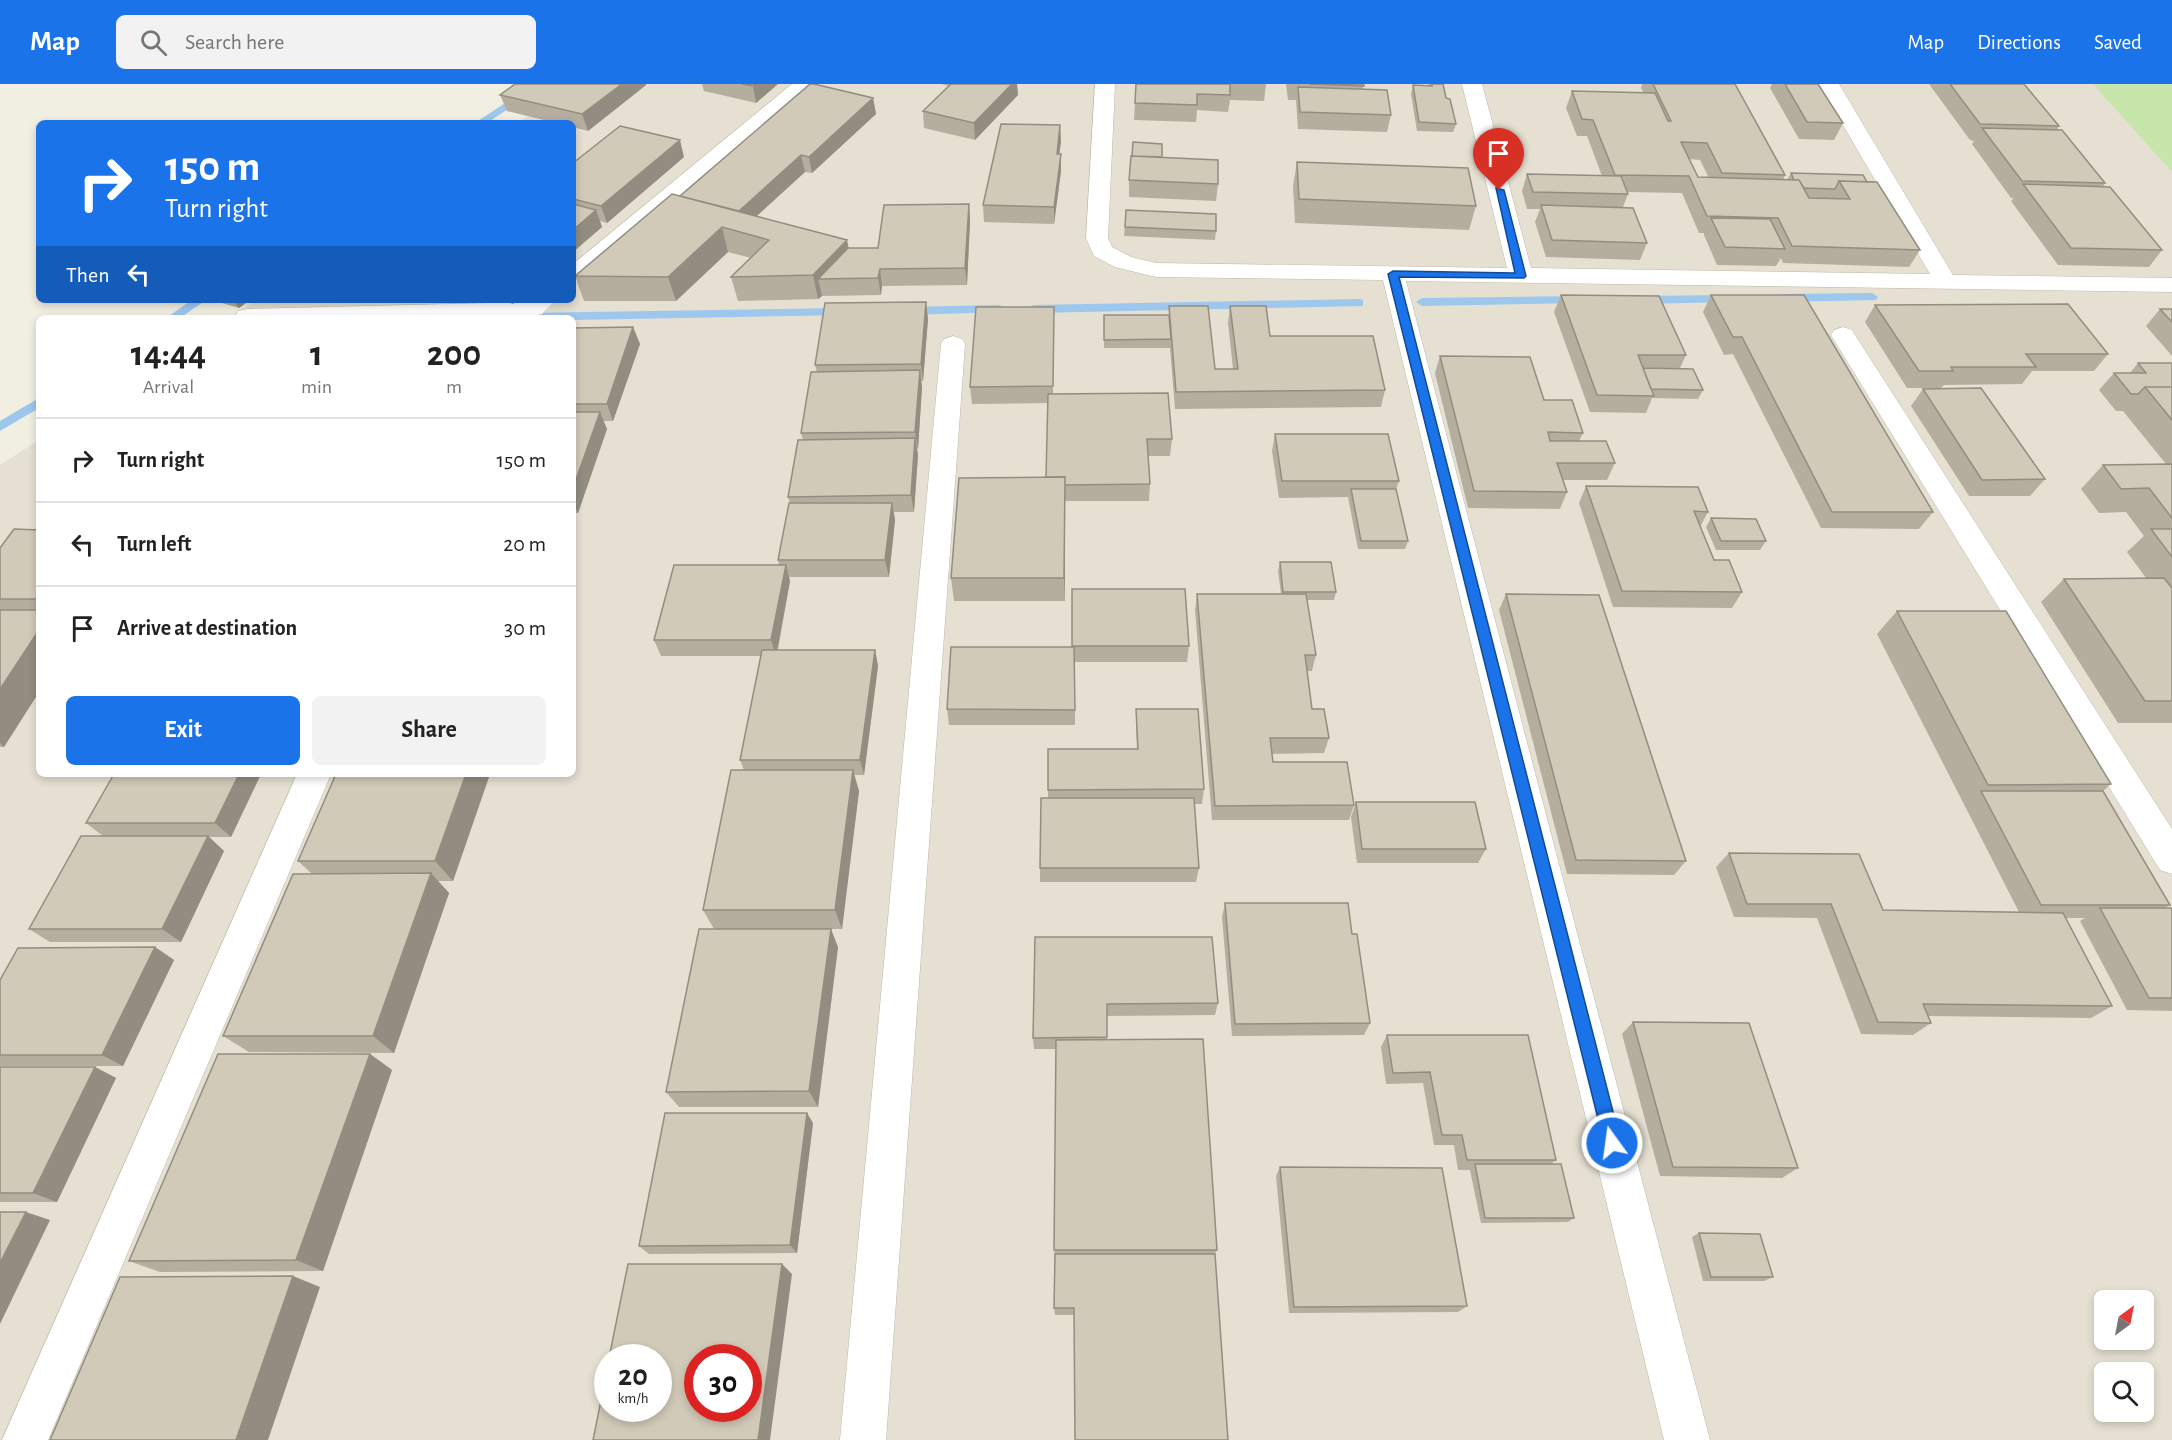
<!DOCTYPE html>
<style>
:root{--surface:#fff;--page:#f2f2f2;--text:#222;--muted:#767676;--line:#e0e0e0;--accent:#1a73e8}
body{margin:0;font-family:"Alegreya Sans",sans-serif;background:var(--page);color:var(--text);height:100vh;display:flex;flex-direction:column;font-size:22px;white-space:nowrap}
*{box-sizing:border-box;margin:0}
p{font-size:20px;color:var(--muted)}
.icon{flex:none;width:33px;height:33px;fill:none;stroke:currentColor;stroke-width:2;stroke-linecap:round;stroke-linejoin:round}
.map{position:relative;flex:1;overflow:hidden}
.details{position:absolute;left:36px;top:231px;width:540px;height:462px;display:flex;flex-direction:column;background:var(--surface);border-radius:9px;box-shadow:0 3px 9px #0003}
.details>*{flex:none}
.banner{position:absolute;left:36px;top:36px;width:540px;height:183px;border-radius:9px;box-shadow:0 3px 9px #0003;background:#1a73e8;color:#fff;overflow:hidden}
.needle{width:39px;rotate:32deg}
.fabs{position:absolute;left:2094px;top:1206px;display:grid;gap:12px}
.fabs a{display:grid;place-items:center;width:60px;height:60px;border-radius:9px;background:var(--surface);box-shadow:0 3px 9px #0003;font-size:30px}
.speed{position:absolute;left:594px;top:1260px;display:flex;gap:12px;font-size:30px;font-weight:700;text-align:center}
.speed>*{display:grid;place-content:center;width:78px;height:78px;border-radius:50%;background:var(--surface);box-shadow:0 3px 9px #0003;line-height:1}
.speed small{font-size:15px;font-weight:400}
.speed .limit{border:9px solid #d22;background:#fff;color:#111}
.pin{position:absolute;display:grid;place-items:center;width:51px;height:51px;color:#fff;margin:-62px -26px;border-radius:50% 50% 50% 0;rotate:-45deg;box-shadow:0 0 6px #0007}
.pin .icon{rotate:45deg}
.me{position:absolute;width:66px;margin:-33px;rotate:346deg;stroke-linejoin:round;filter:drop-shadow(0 0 4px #0008)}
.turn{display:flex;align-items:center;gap:21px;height:126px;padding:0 30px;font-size:27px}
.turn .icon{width:78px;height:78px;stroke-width:2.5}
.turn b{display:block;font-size:42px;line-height:51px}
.then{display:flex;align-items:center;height:57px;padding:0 30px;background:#0003;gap:12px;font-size:22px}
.eta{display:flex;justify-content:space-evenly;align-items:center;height:102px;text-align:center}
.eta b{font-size:36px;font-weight:700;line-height:42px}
.cta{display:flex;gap:12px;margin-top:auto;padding:12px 30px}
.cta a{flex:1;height:69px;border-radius:9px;background:var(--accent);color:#fff;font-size:24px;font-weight:700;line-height:69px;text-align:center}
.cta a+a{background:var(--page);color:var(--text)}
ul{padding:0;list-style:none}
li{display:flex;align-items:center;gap:18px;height:84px;padding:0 30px;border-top:2px solid var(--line)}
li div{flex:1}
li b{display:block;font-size:22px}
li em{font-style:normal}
header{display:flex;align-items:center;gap:36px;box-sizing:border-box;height:84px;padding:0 30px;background:var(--accent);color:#fff}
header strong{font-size:28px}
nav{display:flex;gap:33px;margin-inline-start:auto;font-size:21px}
.search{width:420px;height:54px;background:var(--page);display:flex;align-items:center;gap:15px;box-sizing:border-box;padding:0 21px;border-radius:9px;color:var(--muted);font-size:22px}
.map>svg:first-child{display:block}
.residential{fill:#e5e0d1;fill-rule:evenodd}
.green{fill:#c7e6ab}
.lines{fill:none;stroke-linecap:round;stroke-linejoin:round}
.stream{fill:#9ec7ee;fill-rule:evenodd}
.street-casing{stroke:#bfb9a8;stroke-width:1}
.street{fill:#fff;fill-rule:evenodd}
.wall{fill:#b5ae9e;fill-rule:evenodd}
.shaded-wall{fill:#938d81}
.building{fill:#d2cab8;stroke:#938d81;stroke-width:1.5;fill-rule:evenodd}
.route{fill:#1a73e8;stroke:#114b97;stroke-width:1.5}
</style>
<header>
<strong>Map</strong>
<div class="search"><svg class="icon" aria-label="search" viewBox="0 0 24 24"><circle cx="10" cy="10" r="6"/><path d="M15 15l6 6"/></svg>Search here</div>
<nav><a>Map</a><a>Directions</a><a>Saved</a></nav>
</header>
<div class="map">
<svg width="2172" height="1356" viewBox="0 0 2172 1356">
<rect width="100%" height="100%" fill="#f1eee2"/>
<path class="residential" d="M575 0H2172V1356H0V381L39 356V690H573V234H229L257 216H573V39H518ZM2104 1216H2144V1256H2104ZM608 1274H658V1324H608ZM698 1274H748V1324H698ZM2104 1288H2144V1328H2104Z"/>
<path class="green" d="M2093 0H2172V88Z"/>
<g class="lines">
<path class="stream" d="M534 0H546L487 39H475Z
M1872 209 1878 213 1876 216 1783 218 1777 214 1783 210Z
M1730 211 1734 212V218L1639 220 1633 216 1639 212Z
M1580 212 1586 216 1584 219 1422 222 1416 218 1422 214Z
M1359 215 1363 216V222L1033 229 1027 225 1033 221Z
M192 216H206L180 234H166Z
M998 221 1002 222V228L907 231 901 227 907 223Z
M845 224 851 228 849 231 573 236V234H460L466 230Z
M39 314V324L0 347V337Z"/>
<defs>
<path id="street" d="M792 0H814L581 197 573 199V180Z
M1095 0H1115L1108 154 1112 163 1131 173 1156 179 1507 184 1462 0H1482L1531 184 1930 190 1819 0H1839L1953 191 2172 194V208L1406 197 1710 1356H1664L1383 196 1156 193 1115 183 1094 172 1086 154Z
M529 216H556L542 230 533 232 236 234 235 232 238 227 247 225 527 218Z
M1843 243 1852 246 1855 251 2172 745V790L2160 786 1831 251 1834 246Z
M953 252 962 255 965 260 886 1356H840L941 260 944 255Z
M297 690H331L48 1356H2Z"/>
</defs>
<use href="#street" class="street-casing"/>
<use href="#street" class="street"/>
</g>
<path class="wall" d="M702 0H778L756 19 704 7Z
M941 0H1017L1018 11 975 56 924 44 923 27 949 2Z
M1136 0H1266L1264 17 1230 16 1228 28 1197 26 1196 38 1134 36Z
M1286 0H1363V5L1391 31 1387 48 1298 45 1296 16H1288Z
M1428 0H1443L1446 14 1456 40 1453 48 1417 47 1411 10 1413 1 1429 2Z
M1642 0H1735L1785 91 1783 96H1787L1791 89 1867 98 1920 166 1909 183 1783 179 1781 174 1776 182 1717 181 1704 151V149H1699L1682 109 1627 108 1628 110 1623 123 1647 159 1640 176 1546 173 1535 138 1540 125H1527L1522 107 1527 90 1602 92 1587 52H1577L1566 24 1572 7 1644 9 1641 4ZM1689 75 1700 76 1709 94 1698 93Z
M1772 0H1818L1843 39 1834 56 1799 55 1770 4Z
M1929 0H2024L2059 42 2057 46 2105 99 2103 103 2162 166 2149 183 2058 181 2011 117 2014 114H2011L1972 60 1974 57 1970 56Z
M646 1 588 47 573 43V39H556L507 27 500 11Z
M873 14 876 30 812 89 805 88 757 132 849 164H878L969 120 970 137 967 201 882 202 881 211 822 212 818 215 738 217 731 193 751 174 728 168 676 217H584L575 192 680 112Z
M1060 41 1061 58 1059 70H1061V87L1054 140 984 138 983 121Z
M684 73 607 139 600 137 602 143 573 168V79Z
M1162 73 1218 100 1216 117 1129 113V96Z
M1297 78 1476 122 1469 146 1295 139 1293 102Z
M1126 126 1216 147 1215 156 1124 152Z
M1561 211 1686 271 1680 284 1703 306 1698 315 1652 314 1646 329 1590 328 1554 228Z
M1711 211 1933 428 1919 445 1821 444 1733 270 1724 271 1703 228Z
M212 216H250L239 224Z
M500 216H518L513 220Z
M926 218 928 235 923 297H921L922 303 918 365H917L918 371 914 428H894L895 436 889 493H789L790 497 778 566H875L878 582 864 691H854L859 707 842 845H714L703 826 744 686 740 676 761 572H661L654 556 779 481 778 476 790 419 788 413 803 356 801 349 817 288 815 281Z
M1875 221 2108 270 2094 287H2032L2022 300 1944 301 1941 304H1907L1865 238Z
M1169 222 1215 285H1233L1228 239 1230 222 1270 252 1385 306 1381 323 1175 325 1170 264H1104V231H1169Z
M2160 225H2172V272L2146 242Z
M1054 240 1053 310 1172 355 1170 372H1148L1150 400 1149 417H1065V517H954L951 494 1046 393 1048 319 972 320 970 303Z
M633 243 640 260 613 337H603L607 345 578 429H573V244Z
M1440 272 1544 316 1583 349 1579 357 1615 379 1607 396H1563L1567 408 1560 425 1468 424 1435 289Z
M2138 279H2172V639H2118L2041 518 2064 495 2146 494 2127 468 2144 452 2126 428 2099 429 2081 405 2103 381 2166 380 2123 327H2116L2099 306 2114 289H2130Z
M1923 305 2045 395 2030 412H1969L1911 322Z
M1275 350 1399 397 1396 405 1408 457 1405 465H1358L1348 413 1279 414 1272 367Z
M1586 402 1708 428 1700 443 1714 476 1742 508 1732 524 1613 523 1579 419Z
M1711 434 1766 457 1760 466H1716L1706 443Z
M39 446V608L4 663H0V464Z
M1280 478 1336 508 1334 516H1307L1316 571 1312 587H1307L1312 625 1329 654 1324 669 1271 670 1273 678 1354 721 1349 736H1212L1195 526 1197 510H1281L1278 487Z
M1072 505 1189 562 1187 578H1075V641H949L947 625 1072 563Z
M1506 510 1686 777 1674 791 1567 790 1499 526Z
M1897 527 2111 700 2103 707 2170 821 2165 824 2172 826V927L2127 926 2080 837 2085 834H2066L2112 922 2091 934 1928 932 1931 939 1913 951 1861 950 1817 834 1734 833 1716 783 1729 769 1883 826 2019 828 1877 550Z
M1136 625 1204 705 1202 720H1194L1199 784 1196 798H1040V784L1048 714V706L1137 665 1136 640Z
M261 690 231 753H209L224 767 181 858H50L29 845 103 752 86 739Z
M490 690 453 797H438L449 809 394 969 249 968 223 952 312 790 298 777Z
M1356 718 1486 765 1478 779H1357L1351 733Z
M1225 819 1352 850 1370 939 1364 951 1232 952 1222 833Z
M1035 853 1218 919 1215 931 1107 932V956L1217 1166 1215 1170 1074 1231H1055L1054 1224 1056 965H1034L1033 954Z
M155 863 174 876 123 982H0V896Z
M838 863 818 1023H679L666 1008Z
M1633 938 1798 1084 1782 1094 1660 1092 1622 950Z
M1387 951 1556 1076 1551 1080 1574 1134 1568 1138 1481 1139 1470 1086H1458L1454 1061H1434L1423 999 1386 1000 1381 963Z
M370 970 392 986 323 1187 160 1188 129 1177Z
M0 983H95L116 994 57 1118H0Z
M813 1039 797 1169 649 1170 639 1162Z
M1280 1083 1467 1222 1458 1228 1289 1229 1276 1092Z
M1699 1149 1773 1193 1764 1197H1703L1692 1153Z"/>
<path class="shaded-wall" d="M622 0H646V1L588 47 582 30Z
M755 0H778L756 19 753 2Z
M1012 0H1017L1018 11 975 56 974 39Z
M873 14 876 30 812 89 809 73Z
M1060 41 1061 58 1057 87V70Z
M680 56 684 73 607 139 601 122Z
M1061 70V87L1054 140V123Z
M801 71 805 88 739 148 733 133Z
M969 120 970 137 967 201 965 184Z
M596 126 602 143 573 168V146Z
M722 143 728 168 676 217 668 193Z
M847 156 852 180 818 195 822 212 818 215 813 191Z
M880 185 882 202 881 211 878 194Z
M233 216H250L239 224Z
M511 216H518L513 220Z
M926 218 928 235 923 297 921 280Z
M633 243 640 260 613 337 607 320Z
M920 286 922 303 918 365 915 348Z
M600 328 607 345 578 429 573 419V404Z
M915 354 918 371 914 428 911 411Z
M1065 393V517L1064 494Z
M892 419 895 436 889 493 885 476Z
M786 481 790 497 776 572 771 556Z
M39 546V608L4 663 0 659V605Z
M875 566 878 582 864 691 860 676Z
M853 686 859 707 842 845 835 826Z
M239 690H261L231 753 215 739Z
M466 690H490L453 797 435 777Z
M208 752 224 767 181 858 162 845Z
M431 789 449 809 394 969 373 952Z
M831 845 838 863 818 1023 809 1007Z
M155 863 174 876 123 982 102 971Z
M370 970 392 986 323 1187 296 1176Z
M95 983 116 994 57 1118 33 1109Z
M807 1029 813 1039 797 1169 790 1161Z
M26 1128 50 1136 0 1240V1179Z
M782 1180 792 1190 770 1356H758Z
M293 1192 320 1203 268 1356H236Z"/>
<path class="building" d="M515 0H622L582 30 500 11Z
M742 0H755L753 2Z
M810 0H814L873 14 809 73 801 71 739 127 680 112Z
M951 0H1012L974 39 923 27Z
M1136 0H1230V11L1197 10V21L1135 19Z
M1309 0H1363L1364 2Z
M1432 0H1443L1446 14 1450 15 1456 40 1419 38 1413 1 1432 2Z
M1653 0H1735L1785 91 1722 89 1707 59 1681 58 1698 93 1799 96 1809 114 1850 115 1839 97 1877 98 1920 166 1792 162 1778 134 1707 132 1689 92 1615 91 1593 36 1582 35 1572 7 1655 9 1668 37H1671Z
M1785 0H1818L1843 39 1807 38Z
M1950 0H2024L2059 42 1980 40Z
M1298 3 1387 6 1391 31 1300 28Z
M1001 40 1060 41 1057 70H1061L1054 123 983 121Z
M620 42 680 56 601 122 573 115V79Z
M1982 44 2062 46 2105 99 2022 97Z
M1133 58 1162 60V73L1132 72Z
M1131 72 1218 76V100L1129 96Z
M1297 78 1468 84 1476 122 1299 115Z
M1791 89 1863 91 1867 98 1839 97 1835 105 1804 104 1799 96H1794Z
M1527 90 1621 92 1628 110 1533 108Z
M2023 100 2110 103 2162 166 2071 164Z
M672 110 847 156 813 191 731 193 769 156 722 143 668 193 575 192Z
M573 120 596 126 573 146Z
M969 120 965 184 880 185 878 194 818 195 848 164H878L884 121Z
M1541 121 1633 124 1647 159 1552 156Z
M1126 126 1216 130V147L1125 143Z
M1711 134 1770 135 1785 165 1725 163Z
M1561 211 1659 212 1686 271H1638L1654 312 1597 311Z
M1711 211H1804L1933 428H1832L1742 253H1733Z
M926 218 921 280 815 281 825 219Z
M2068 220 2108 270H2026L2036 283H1951L1953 287H1919L1875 221Z
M1169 222H1208L1215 285H1238L1230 222H1266L1270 252H1373L1385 306 1176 308Z
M976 223H1054L1053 302 970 303Z
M2160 225H2172V238Z
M1104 231H1169L1171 255 1104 256Z
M633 243 607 320H573V244Z
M1440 272 1530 273 1544 316H1572L1583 349 1548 348 1550 357H1606L1615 379H1557L1567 408 1474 407Z
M2138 279H2172V303H2145L2138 310H2131L2114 289H2146Z
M1643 284 1693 285 1703 306 1651 305Z
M920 286 915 348 801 349 811 288Z
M2145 303H2172V336Z
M1981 304 2045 395 1982 396 1923 305Z
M1168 309 1172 355H1147L1150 400 1065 401V393H1046L1048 310Z
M573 328H600L573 404Z
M1275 350H1388L1399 397H1282Z
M915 354 911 411 788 413 798 356Z
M2172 380V434L2149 404 2121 405 2103 381Z
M1065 393 1064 494H951L959 394Z
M1586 402 1698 403 1708 428 1694 427 1714 476H1729L1742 508 1622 507Z
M1351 405H1396L1408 457H1361Z
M789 419H892L885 476H778Z
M1711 434 1756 435 1766 457H1721Z
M14 445 39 446V515H0V464Z
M2151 445H2172V473Z
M1280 478H1331L1336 508H1283Z
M674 481H786L771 556H654Z
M2164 494 2172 504V617H2145L2064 495Z
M1072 505H1185L1189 562H1072Z
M1197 510H1306L1316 571H1305L1312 625H1324L1329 654H1270L1273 678H1347L1354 721 1215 722Z
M1506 510 1599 511 1686 777 1576 776Z
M0 526H39V546L0 605Z
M1897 527H2006L2111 700 1988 701Z
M951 563H1074L1075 626 947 625Z
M762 566H875L860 676H740Z
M1136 625H1198L1204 705 1048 706V665H1138Z
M731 686H853L835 826H703Z
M114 690H239L215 739H86Z
M336 690H466L435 777H298Z
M1981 707H2103L2170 821H2041Z
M1041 714H1194L1199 784H1040Z
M1356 718H1475L1486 765H1362Z
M81 752H208L162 845H29Z
M1729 769 1859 770 1883 826 2063 829 2112 922 1923 920 1931 939 1878 938 1831 820H1747Z
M431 789 373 952H223L293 790Z
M1225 819H1348L1352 850H1357L1370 939 1235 940Z
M2100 824H2171L2172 826V914H2149Z
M699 845H831L809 1007 666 1008Z
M1035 853H1212L1218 919 1107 920V953L1033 954Z
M155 863 102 971H0V896L18 864Z
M1633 938 1749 939 1798 1084 1673 1083Z
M1387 951H1528L1556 1076H1467L1462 1051H1442L1430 988 1393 989Z
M1203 955 1217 1166H1054L1056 956Z
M218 970H370L296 1176 129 1177Z
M0 983H95L33 1109H0Z
M665 1029H807L790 1161 639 1162Z
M1475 1080H1561L1574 1134H1485Z
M1280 1083 1442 1084 1467 1222 1294 1223Z
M0 1128H26L0 1179Z
M1699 1149 1760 1150 1773 1193H1711Z
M1055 1170H1215L1228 1356H1075L1074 1224H1054Z
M628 1180H782L758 1356H593L608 1282V1324H658V1274H609ZM698 1274H748V1324H698Z
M293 1192 236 1356H50L120 1193Z"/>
<path class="route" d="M1496 104 1504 106 1526 192 1524 194 1399 193 1621 1059 1618 1065 1612 1067 1606 1065 1604 1059 1388 190 1393 187 1515 189Z"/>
</svg>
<div class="fabs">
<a><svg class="needle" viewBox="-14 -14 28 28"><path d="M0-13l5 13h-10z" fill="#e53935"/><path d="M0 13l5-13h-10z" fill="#767676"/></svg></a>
<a><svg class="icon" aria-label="search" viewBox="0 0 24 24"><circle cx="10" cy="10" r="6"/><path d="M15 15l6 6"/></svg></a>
</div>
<div class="speed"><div>20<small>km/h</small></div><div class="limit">30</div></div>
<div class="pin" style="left:1499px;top:106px;background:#d93025"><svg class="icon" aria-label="arrive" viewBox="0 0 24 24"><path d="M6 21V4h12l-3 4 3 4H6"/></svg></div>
<svg class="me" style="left:1612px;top:1059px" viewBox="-20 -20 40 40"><circle r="17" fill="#1a73e8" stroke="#fff" stroke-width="3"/><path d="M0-11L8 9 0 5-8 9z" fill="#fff"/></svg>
<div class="banner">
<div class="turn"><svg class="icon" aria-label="right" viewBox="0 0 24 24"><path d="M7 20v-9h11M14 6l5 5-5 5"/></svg><div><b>150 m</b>Turn right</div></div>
<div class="then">Then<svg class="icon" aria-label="left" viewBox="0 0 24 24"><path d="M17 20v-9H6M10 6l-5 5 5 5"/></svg></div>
</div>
<section class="details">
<div class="eta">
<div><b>14:44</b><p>Arrival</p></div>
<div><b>1</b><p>min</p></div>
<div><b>200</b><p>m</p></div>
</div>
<ul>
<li><svg class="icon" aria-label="right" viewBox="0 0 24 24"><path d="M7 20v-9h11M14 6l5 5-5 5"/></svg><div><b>Turn right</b></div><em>150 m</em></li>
<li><svg class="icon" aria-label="left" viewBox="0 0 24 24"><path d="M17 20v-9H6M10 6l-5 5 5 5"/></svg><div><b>Turn left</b></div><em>20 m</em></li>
<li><svg class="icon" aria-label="arrive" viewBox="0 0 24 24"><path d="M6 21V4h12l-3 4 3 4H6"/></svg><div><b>Arrive at destination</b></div><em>30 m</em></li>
</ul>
<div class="cta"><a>Exit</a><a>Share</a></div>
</section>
</div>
